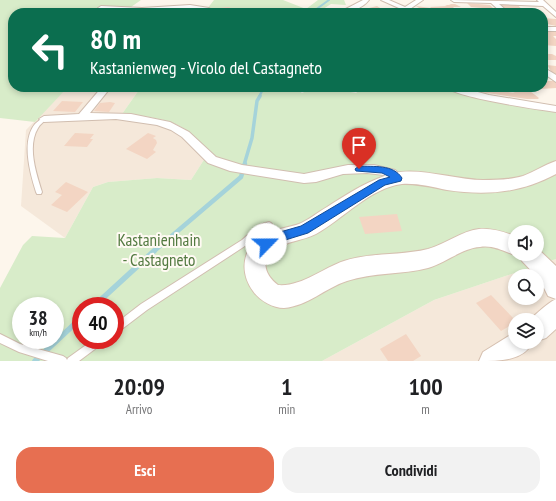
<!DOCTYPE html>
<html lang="it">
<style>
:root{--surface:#fff;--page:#f2f2f2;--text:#202124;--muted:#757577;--accent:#e76f51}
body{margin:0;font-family:"PT Sans Narrow",sans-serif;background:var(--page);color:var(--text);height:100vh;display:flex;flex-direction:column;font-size:15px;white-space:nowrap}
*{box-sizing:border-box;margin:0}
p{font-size:13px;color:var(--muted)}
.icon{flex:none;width:22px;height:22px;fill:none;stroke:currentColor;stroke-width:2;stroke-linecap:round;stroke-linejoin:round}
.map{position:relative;height:361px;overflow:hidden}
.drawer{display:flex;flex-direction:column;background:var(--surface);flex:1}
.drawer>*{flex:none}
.hud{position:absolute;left:8px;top:8px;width:540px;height:84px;border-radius:16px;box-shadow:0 2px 6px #0003;background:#0b6e4f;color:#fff;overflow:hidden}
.fabs{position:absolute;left:508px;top:225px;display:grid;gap:8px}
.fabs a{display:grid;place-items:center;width:36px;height:36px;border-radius:50%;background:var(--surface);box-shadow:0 2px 6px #0003;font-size:20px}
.speed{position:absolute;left:12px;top:297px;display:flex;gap:8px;font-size:20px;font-weight:700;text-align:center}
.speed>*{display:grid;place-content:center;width:52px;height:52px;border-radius:50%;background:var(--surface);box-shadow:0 2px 6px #0003;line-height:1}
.speed small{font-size:10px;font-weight:400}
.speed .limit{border:6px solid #d22;background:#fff;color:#111}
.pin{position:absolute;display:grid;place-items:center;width:34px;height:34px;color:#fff;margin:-41px -17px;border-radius:50% 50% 50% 0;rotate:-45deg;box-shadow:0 0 4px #0007}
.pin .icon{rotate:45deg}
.me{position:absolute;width:44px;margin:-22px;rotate:67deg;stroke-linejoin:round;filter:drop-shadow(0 0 3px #0008)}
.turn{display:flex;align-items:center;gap:14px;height:84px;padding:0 16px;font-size:18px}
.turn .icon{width:52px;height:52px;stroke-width:2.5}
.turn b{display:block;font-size:28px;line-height:34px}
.eta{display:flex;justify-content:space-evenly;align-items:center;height:68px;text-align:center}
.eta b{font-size:24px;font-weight:700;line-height:28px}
.primary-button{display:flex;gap:8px;margin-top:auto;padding:8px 16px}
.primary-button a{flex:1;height:46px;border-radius:16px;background:var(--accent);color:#fff;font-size:16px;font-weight:700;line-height:46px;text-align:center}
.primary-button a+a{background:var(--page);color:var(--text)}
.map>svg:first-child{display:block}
.residential{fill:#f5e8da;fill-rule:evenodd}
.green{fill:#d8ecc9;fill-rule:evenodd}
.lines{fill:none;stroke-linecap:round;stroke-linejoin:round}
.stream-far4{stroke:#a5d3da;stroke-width:2}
.stream-far3{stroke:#a5d3da;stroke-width:2.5}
.stream-far2{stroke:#a5d3da;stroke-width:3.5}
.stream-far1{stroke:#a5d3da;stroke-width:4.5}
.stream{stroke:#a5d3da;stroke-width:5.5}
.building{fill:#f3d5c3}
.lane-casing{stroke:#d1beb0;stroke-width:2}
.street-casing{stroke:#d1beb0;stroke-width:2}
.secondary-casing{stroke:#d6c0b0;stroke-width:2}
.lane{fill:#fff;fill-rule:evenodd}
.street{fill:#fff;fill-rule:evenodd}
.secondary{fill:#fff;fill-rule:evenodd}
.route{fill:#1a73e8;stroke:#114b97}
.labels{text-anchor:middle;stroke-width:4;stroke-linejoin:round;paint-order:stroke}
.near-park-label{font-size:17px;fill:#537a41;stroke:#fffaf3}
</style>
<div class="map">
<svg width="556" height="361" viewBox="0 0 556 361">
<rect width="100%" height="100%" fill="#fdf6ec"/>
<path class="residential" d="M68 87H141L122 114 162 120 181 127 191 134 207 155 191 180 157 178 108 182 93 187 65 238 21 206 26 130Z
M556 259V361H322L434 300ZM515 276H537V298H515ZM515 320H537V342H515Z"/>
<path class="green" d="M0 0H141L131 7H187L207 9 214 0H283L306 9 318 0H344L346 5 331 4 320 11 326 13H13V87H68L35 122 0 118Z
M141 87H294L302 93 317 87H324L356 93 364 87H450L556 109V259L434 300 322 361H0V288L23 245 32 236 65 238 93 187 108 182 157 178 191 180 207 155C202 148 198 140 192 135 176 118 143 116 122 114ZM515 232H537V254H515ZM21 306H55V340H21ZM81 306H115V340H81Z"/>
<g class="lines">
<path class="stream-far4" d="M311 13 329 0"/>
<path class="stream-far3" d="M259 97 264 87"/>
<path class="stream-far2" d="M244 165 252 138 257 101 260 96"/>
<path class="stream-far1" d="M153 252 241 177 245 164"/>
<path class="stream" d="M94 306 154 251
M35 361 81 318"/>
</g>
<path class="building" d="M467 3 490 5 494 9 471 7Z
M449 4H455L461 7H453L455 9H449L451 10H445L447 12H442L422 10 416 6 431 8 430 7 447 6 445 5H451Z
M499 4 518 5 524 12 506 11Z
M377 6 385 11 376 12 369 8Z
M228 7H229L237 12 224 13 221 11H223L220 8Z
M543 18 556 19V26L543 23Z
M543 32H556V36H553L556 39V46L543 45Z
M543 54H552L556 56V60H543Z
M547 65 556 66V76L553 74Z
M543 81H556V88L541 89 539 87H543Z
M80 87H98L96 90 76 92Z
M477 87H499L500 91 515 93 509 90H512L510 88H526L539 98 538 99H527L487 93 479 92Z
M62 101 83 102 75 112 53 111Z
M110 102 115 103 109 112 94 111 100 103Z
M75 133 94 134 90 139H93L87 147 64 146Z
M148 133 156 136 153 138 156 140 157 143 153 150 156 152 147 159 126 149Z
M66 182 88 192 67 212 51 205 62 195 55 192Z
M397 214 402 231 365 234 359 217Z
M491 295 515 320V323L501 331 476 303Z
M406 334 421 356 413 361H388L380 349Z"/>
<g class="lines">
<defs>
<path id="lane" d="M42 118H46V119C44 122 40 124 38 128 27 146 36 173 42 192L41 194H37L36 192C30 173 21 141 35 124 37 122 40 120 42 118Z
M269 222 271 223 281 235 283 237 281 239C275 241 271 233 268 228L263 229 248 244 147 310 118 332 115 333V324L141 304 242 240 259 225Z
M0 334 20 344 63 356 66 358 67 360 68 358 93 340H104L103 343 79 361H48L19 352 0 343Z"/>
<path id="street" d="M363 0H369C362 9 349 13 338 13Z
M381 0H389L405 7 416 0H423L410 9 418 13H410Z
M451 0 539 2 537 0H543L556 12V17L543 6 499 4 509 13H502L491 3 454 2Z
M190 5 209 8 218 13 190 9 142 12 101 10 98 8 101 6 142 8Z
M543 27H556V31H543Z
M543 67 556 75V82L543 73Z
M102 87H111L90 113 131 114 170 122 189 132 216 157 242 165 304 174 348 165H374L395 170 404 178 402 181 398 182 384 175 367 173 343 174 316 182 304 183 254 175 230 171 208 163 182 137 171 130 157 125 116 119 44 122 39 119 44 116 79 114Z
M446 87H459L489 95 556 106V112C536 109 457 98 446 87Z"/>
<path id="secondary" d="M556 161V174C521 193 486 196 447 190 432 187 417 183 402 184 370 188 343 219 316 234 303 241 285 241 274 250 259 261 266 276 278 285 301 287 323 268 344 261 371 252 400 256 428 249 446 244 461 231 479 229 492 228 504 232 515 236V254H518L515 255C503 251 493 245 480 247 462 248 446 263 428 268 402 275 373 272 347 281 325 288 308 306 284 308 273 308 259 300 253 291 242 276 241 257 254 242 265 230 284 229 299 224 309 220 318 212 327 207 349 193 370 179 395 173 419 167 457 180 483 180 496 180 510 180 523 176 534 172 544 165 556 161Z
M537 248 556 266V299L548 296 540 280 522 261 519 254H537Z
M556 299V329L546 338 537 341V320H529C538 313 546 304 556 299Z
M515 332V342H533C523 361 501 361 479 361L483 352Z"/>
</defs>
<use href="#lane" class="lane-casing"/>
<use href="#street" class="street-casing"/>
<use href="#secondary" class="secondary-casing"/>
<use href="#lane" class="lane"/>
<use href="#street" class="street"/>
<use href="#secondary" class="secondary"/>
</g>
<path class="route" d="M359 166C374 167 393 164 402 178L401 181 385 185 308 233 282 241 266 248 262 247 260 244 262 240 280 232 301 226 379 180 390 177 382 173 356 171 355 169Z"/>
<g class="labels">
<g class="near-park-label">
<text x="159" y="246">Kastanienhain<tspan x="159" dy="20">- Castagneto</tspan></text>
</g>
</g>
</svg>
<div class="fabs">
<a><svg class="icon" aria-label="sound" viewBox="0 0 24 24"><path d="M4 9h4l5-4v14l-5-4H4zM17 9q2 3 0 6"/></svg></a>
<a><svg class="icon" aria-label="search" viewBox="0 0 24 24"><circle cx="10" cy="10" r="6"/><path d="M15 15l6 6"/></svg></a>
<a><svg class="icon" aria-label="layers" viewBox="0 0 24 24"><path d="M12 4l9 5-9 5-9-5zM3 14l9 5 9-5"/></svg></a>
</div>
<div class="speed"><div>38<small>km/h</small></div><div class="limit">40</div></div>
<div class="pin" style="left:359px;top:169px;background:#d93025"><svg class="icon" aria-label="arrive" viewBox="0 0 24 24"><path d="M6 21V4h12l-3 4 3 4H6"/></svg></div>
<svg class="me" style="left:266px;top:244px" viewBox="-20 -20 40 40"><circle r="19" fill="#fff"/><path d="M0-13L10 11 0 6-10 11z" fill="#1a73e8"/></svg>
<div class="hud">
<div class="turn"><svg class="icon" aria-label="left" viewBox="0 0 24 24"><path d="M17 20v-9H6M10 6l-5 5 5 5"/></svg><div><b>80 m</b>Kastanienweg - Vicolo del Castagneto</div></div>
</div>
</div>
<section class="drawer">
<div class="eta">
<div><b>20:09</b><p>Arrivo</p></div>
<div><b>1</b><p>min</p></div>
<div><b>100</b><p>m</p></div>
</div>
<div class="primary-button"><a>Esci</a><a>Condividi</a></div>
</section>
